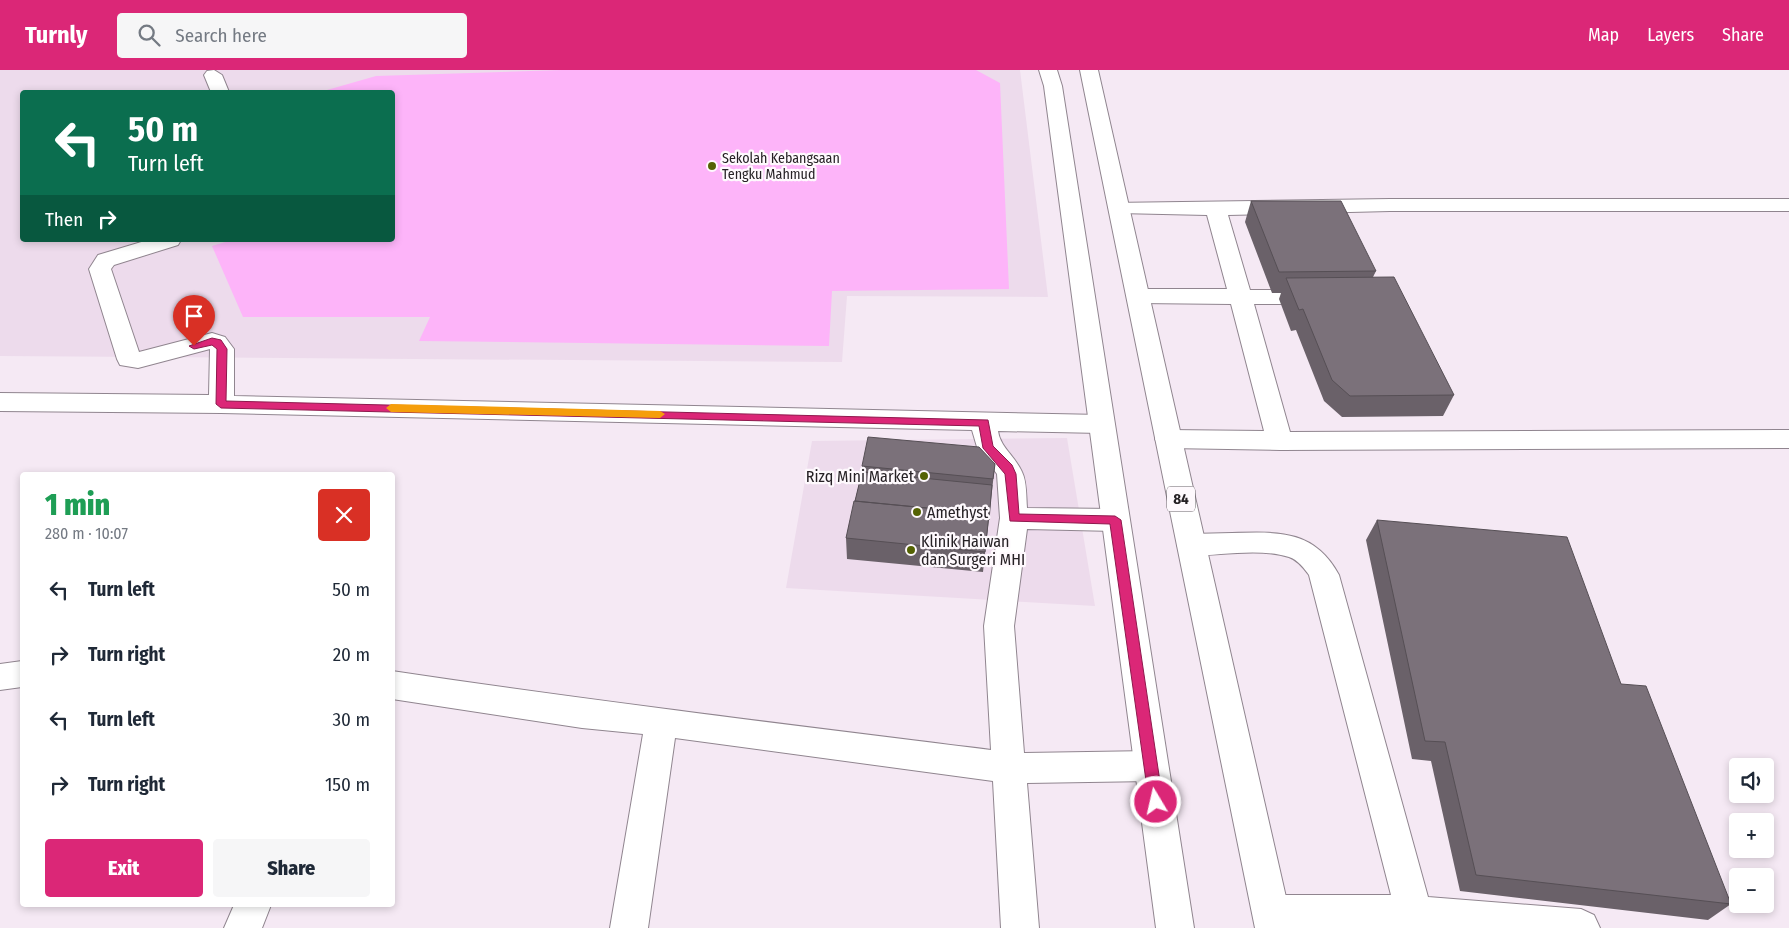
<!DOCTYPE html>
<meta charset="utf-8">
<style>
:root{--surface:#fff;--page:#f6f6f7;--text:#1f2937;--muted:#747a83;--accent:#db2777}
body{margin:0;font-family:"Fira Sans Condensed",sans-serif;background:var(--page);color:var(--text);height:100vh;display:flex;flex-direction:column;font-size:19px;white-space:nowrap}
*{box-sizing:border-box;margin:0}
p{font-size:16px;color:var(--muted)}
.icon{flex:none;width:28px;height:28px;fill:none;stroke:currentColor;stroke-width:2;stroke-linecap:round;stroke-linejoin:round}
.map{position:relative;flex:1;overflow:hidden}
.side{position:absolute;left:20px;top:402px;width:375px;height:435px;display:flex;flex-direction:column;background:var(--surface);border-radius:5px;box-shadow:0 2px 8px #0003}
.side>*{flex:none}
.hud{position:absolute;left:20px;top:20px;width:375px;height:152px;border-radius:5px;box-shadow:0 2px 8px #0003;background:#0b6e4f;color:#fff;overflow:hidden}
.buttons{position:absolute;left:1729px;top:688px;display:grid;gap:10px}
.buttons a{display:grid;place-items:center;width:45px;height:45px;border-radius:5px;background:var(--surface);box-shadow:0 2px 8px #0003;font-size:25px}
.pin{position:absolute;display:grid;place-items:center;width:42px;height:42px;color:#fff;margin:-51px -21px;border-radius:50% 50% 50% 0;rotate:-45deg;box-shadow:0 0 5px #0007}
.pin .icon{rotate:45deg}
.me{position:absolute;width:55px;margin:-28px;rotate:351deg;stroke-linejoin:round;filter:drop-shadow(0 0 4px #0008)}
.turn{display:flex;align-items:center;gap:18px;height:105px;padding:0 25px;font-size:22px}
.turn .icon{width:65px;height:65px;stroke-width:2.5}
.turn b{display:block;font-size:35px;line-height:42px}
.then{display:flex;align-items:center;height:48px;padding:0 25px;background:#0003;gap:10px;font-size:19px}
.round{display:grid;place-items:center;flex:none;width:52px;height:52px;border-radius:5px;background:var(--page)}
.summary{display:flex;align-items:center;justify-content:space-between;height:85px;padding:0 25px}
h1{font-size:30px;font-weight:800;line-height:38px;color:#1e9e55}
.button{display:flex;gap:10px;margin-top:auto;padding:10px 25px}
.button a{flex:1;height:58px;border-radius:5px;background:var(--accent);color:#fff;font-size:20px;font-weight:800;line-height:58px;text-align:center}
.button a+a{background:var(--page);color:var(--text)}
ul{padding:0;list-style:none}
li{display:flex;align-items:center;gap:15px;height:65px;padding:0 25px}
li div{flex:1}
li b{display:block;font-size:19px}
li em{font-style:normal}
header{display:flex;align-items:center;gap:30px;box-sizing:border-box;height:70px;padding:0 25px;background:var(--accent);color:#fff}
header strong{font-size:24px}
nav{display:flex;gap:28px;margin-inline-start:auto;font-size:18px}
.search{width:350px;height:45px;background:var(--page);display:flex;align-items:center;gap:12px;box-sizing:border-box;padding:0 18px;border-radius:5px;color:var(--muted);font-size:19px}
.map>svg:first-child{display:block}
.built{fill:#eddbec;fill-rule:evenodd}
.green{fill:#fdb4f9}
.lines{fill:none;stroke-linecap:round;stroke-linejoin:round}
.minor-casing{stroke:#90858f;stroke-width:2}
.major-casing{stroke:#90858f;stroke-width:2}
.minor{fill:#fff;fill-rule:evenodd}
.major{fill:#fff;fill-rule:evenodd}
.wall{fill:#6a6169}
.building{fill:#7b717a;stroke:#564f55}
.route{fill:#db2777;stroke:#8e194d}
.slow{fill:#f59e0b}
.poi-dot{fill:#546203;stroke:#fef9fd;stroke-width:2}
.labels{text-anchor:middle;stroke-width:4.5;stroke-linejoin:round;paint-order:stroke}
.far-poi-label{font-size:14px;fill:#262125;stroke:#fef9fd;text-anchor:start}
.shield{fill:#fef9fd;stroke:#676266;stroke-width:1}
.shield-label{font-size:15px;font-weight:bold;fill:#262125}
.poi-label{font-size:16px;fill:#262125;stroke:#fef9fd;text-anchor:start}
</style>
<header>
<strong>Turnly</strong>
<div class="search"><svg class="icon" aria-label="search" viewBox="0 0 24 24"><circle cx="10" cy="10" r="6"/><path d="M15 15l6 6"/></svg>Search here</div>
<nav><a>Map</a><a>Layers</a><a>Share</a></nav>
</header>
<div class="map">
<svg width="1789" height="858" viewBox="0 0 1789 858">
<rect width="100%" height="100%" fill="#f5e9f4"/>
<path class="built" d="M0 0H1020L1048 227 847 226 842 292 0 286ZM22 22H392V170H22Z
M1067 368 1095 536 786 518 812 371Z"/>
<path class="green" d="M562 0H976L1000 13 1009 219 832 221 829 276 419 271 430 247H243L212 176 232 170H392V22H320L376 6Z"/>
<g class="lines">
<defs>
<path id="minor" d="M214 0 222 5 229 22H211L204 5 207 1Z
M1390 129H1789V141H1390L1228 145 1250 220H1317L1325 222 1328 227 1325 232 1317 234H1254L1290 362 1789 360V378L1280 380 1168 378 1159 376 1155 369 1159 362 1168 360 1264 361 1231 234 1138 233 1130 231 1127 226 1130 221 1138 219H1227L1207 145 1118 143 1111 141 1108 137 1111 133Z
M148 170H181L178 175 114 195 111 199 139 282 212 263 225 267 234 279V326L1101 345 1110 348 1114 354 1110 360 1101 363 998 361C1000 377 1015 386 1022 402 1027 412 1026 427 1027 438L1115 439 1125 443 1129 450 1125 457 1115 461 1027 459 1014 556 1024 683 1151 681 1163 685 1168 696 1163 707 1151 711 1027 713 1039 858H1001L993 711 675 668 648 858H610L643 664 582 658 392 629V601C592 631 791 655 991 680L984 556 1000 448 997 404 977 377 972 360 221 343 0 341V323L209 325 210 279 138 298 120 295 117 289 89 199 98 185Z
M1232 463C1278 462 1314 459 1339 505L1428 827 1581 839 1594 845 1600 858H1263L1258 856 1253 843 1258 830 1271 825H1391L1309 505C1304 498 1298 490 1289 487 1259 478 1222 485 1191 486L1181 483 1177 475 1181 467 1191 464Z
M22 591V617L0 620V594Z
M234 835H271L262 858H224Z"/>
<path id="major" d="M1039 0H1057L1062 16 1194 858H1156L1044 16Z
M1080 0H1098L1293 858H1255Z"/>
</defs>
<use href="#minor" class="minor-casing"/>
<use href="#major" class="major-casing"/>
<use href="#minor" class="minor"/>
<use href="#major" class="major"/>
</g>
<path class="wall" d="M1251 131 1376 201 1373 207 1454 325 1443 346 1342 347 1324 331 1296 260 1291 261 1279 229 1281 223H1272L1245 152Z
M995 394 983 502 847 489 846 468 862 402V396Z
M1377 450 1621 614 1731 834 1708 850 1460 821 1431 691 1412 689 1366 470Z"/>
<path class="building" d="M1251 131H1341L1376 201 1279 202Z
M1394 207 1454 325 1350 326 1332 310 1303 239 1299 240 1286 208Z
M868 367 979 377 995 394 993 409 862 396Z
M862 402 992 415 989 450V444L855 431Z
M854 431 989 444 985 482 846 468Z
M1377 450 1567 467 1621 614 1646 616 1731 834 1476 805 1445 672 1425 671Z"/>
<path class="route" d="M212 268 221 270 227 279 226 331 988 350 993 376 1012 395 1016 404 1019 444 1115 446 1121 450 1163 732 1161 737 1156 739 1151 737 1149 732 1110 454 1010 451 1005 404 983 378 979 356 221 338 216 334 217 279 212 275 194 279 189 276Z"/>
<path class="slow" d="M391 334 660 341 665 344 660 348 391 342 386 338Z"/>
<g class="poi-dot">
<circle cx="712" cy="96" r="5"/>
<circle cx="924" cy="406" r="5"/>
<circle cx="917" cy="442" r="5"/>
<circle cx="911" cy="480" r="5"/>
</g>
<g class="labels">
<g class="far-poi-label">
<text x="722" y="93">Sekolah Kebangsaan<tspan x="722" dy="16">Tengku Mahmud</tspan></text>
</g>
<rect class="shield" x="1167" y="416.5" width="28" height="25" rx="4"/>
<g class="shield-label">
<text x="1181" y="434">84</text>
</g>
<g class="poi-label">
<text x="914" y="412" text-anchor="end">Rizq Mini Market</text>
<text x="927" y="448">Amethyst</text>
<text x="921" y="477">Klinik Haiwan<tspan x="921" dy="18">dan Surgeri MHI</tspan></text>
</g>
</g>
</svg>
<div class="buttons">
<a><svg class="icon" aria-label="sound" viewBox="0 0 24 24"><path d="M4 9h4l5-4v14l-5-4H4zM17 9q2 3 0 6"/></svg></a>
<a>+</a>
<a>−</a>
</div>
<div class="pin" style="left:194px;top:276px;background:#d93025"><svg class="icon" aria-label="arrive" viewBox="0 0 24 24"><path d="M6 21V4h12l-3 4 3 4H6"/></svg></div>
<svg class="me" style="left:1156px;top:732px" viewBox="-20 -20 40 40"><circle r="17" fill="#db2777" stroke="#fff" stroke-width="3"/><path d="M0-11L8 9 0 5-8 9z" fill="#fff"/></svg>
<div class="hud">
<div class="turn"><svg class="icon" aria-label="left" viewBox="0 0 24 24"><path d="M17 20v-9H6M10 6l-5 5 5 5"/></svg><div><b>50 m</b>Turn left</div></div>
<div class="then">Then<svg class="icon" aria-label="right" viewBox="0 0 24 24"><path d="M7 20v-9h11M14 6l5 5-5 5"/></svg></div>
</div>
<section class="side">
<div class="summary"><div><h1>1 min</h1><p>280 m · 10:07</p></div><a class="round" style="background:#d93025;color:#fff"><svg class="icon" aria-label="close" viewBox="0 0 24 24"><path d="M6 6l12 12M18 6L6 18"/></svg></a></div>
<ul>
<li><svg class="icon" aria-label="left" viewBox="0 0 24 24"><path d="M17 20v-9H6M10 6l-5 5 5 5"/></svg><div><b>Turn left</b></div><em>50 m</em></li>
<li><svg class="icon" aria-label="right" viewBox="0 0 24 24"><path d="M7 20v-9h11M14 6l5 5-5 5"/></svg><div><b>Turn right</b></div><em>20 m</em></li>
<li><svg class="icon" aria-label="left" viewBox="0 0 24 24"><path d="M17 20v-9H6M10 6l-5 5 5 5"/></svg><div><b>Turn left</b></div><em>30 m</em></li>
<li><svg class="icon" aria-label="right" viewBox="0 0 24 24"><path d="M7 20v-9h11M14 6l5 5-5 5"/></svg><div><b>Turn right</b></div><em>150 m</em></li>
</ul>
<div class="button"><a>Exit</a><a>Share</a></div>
</section>
</div>
